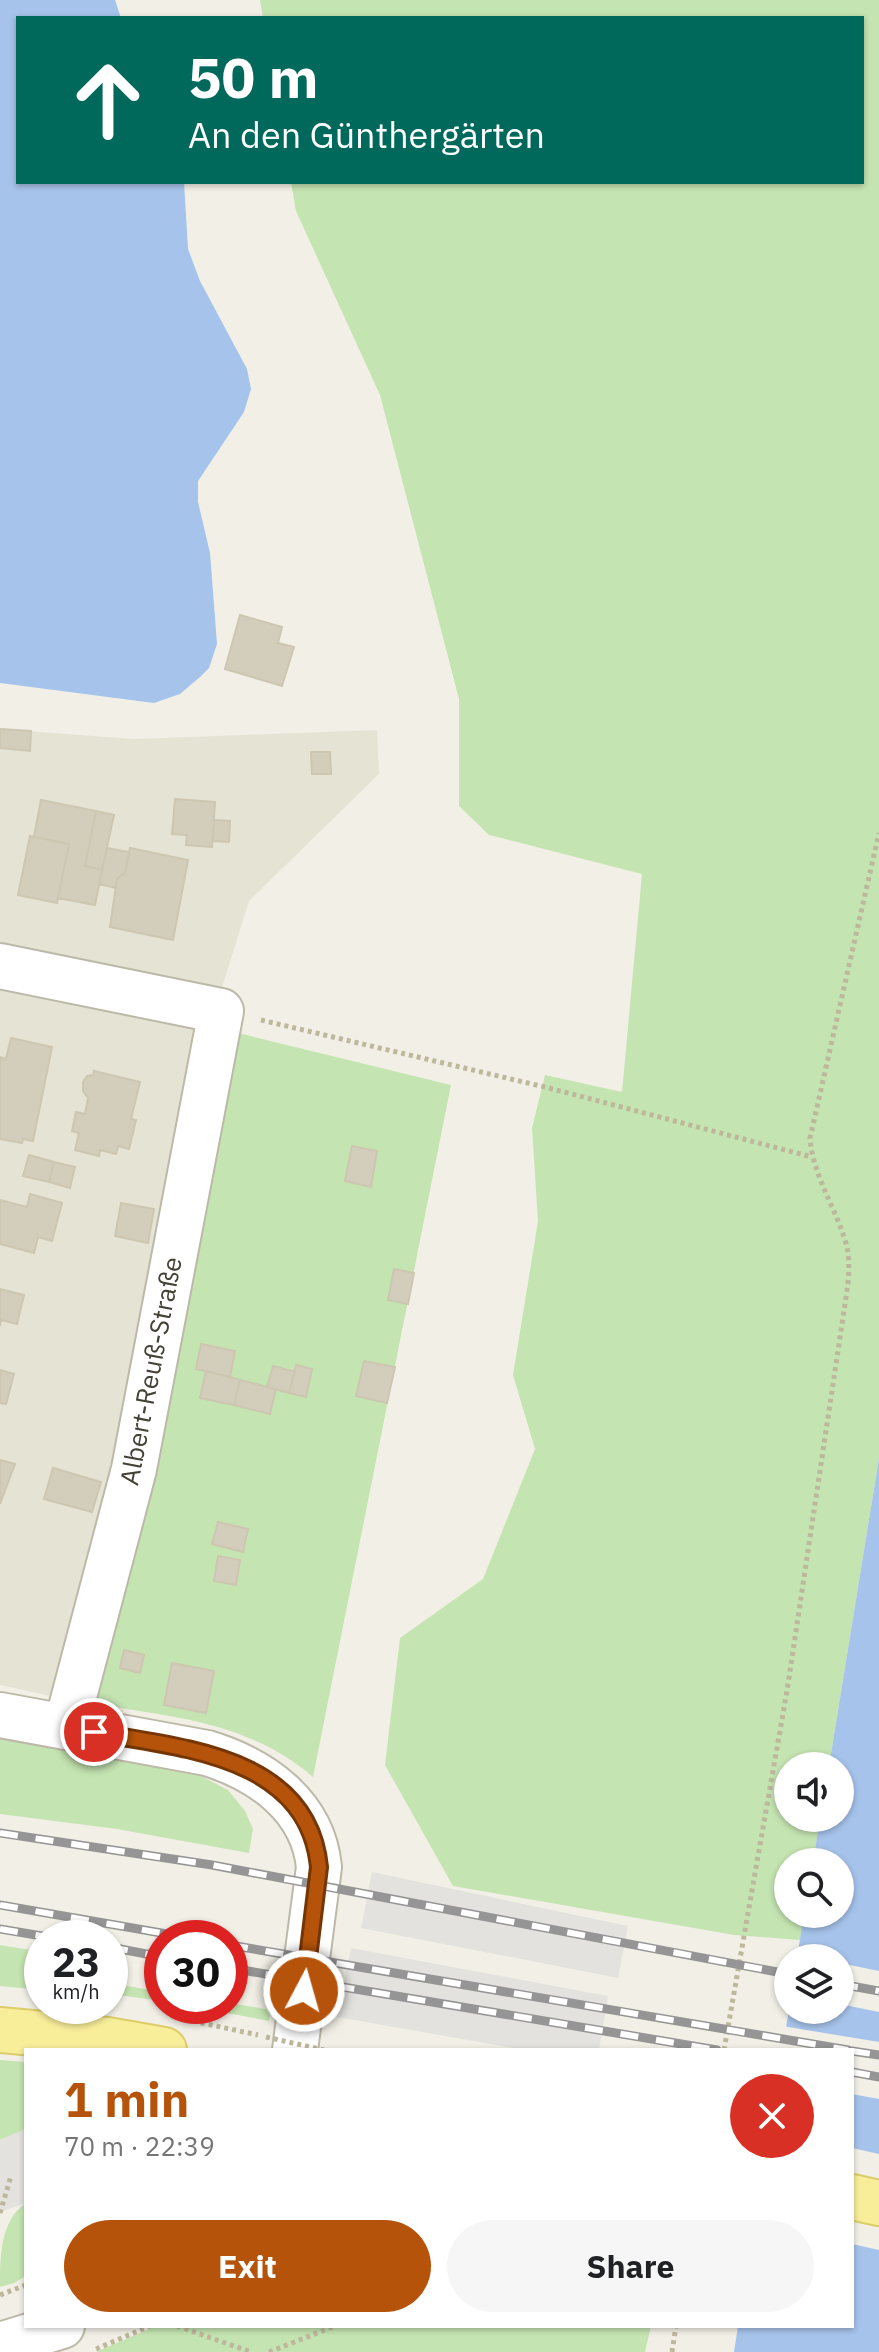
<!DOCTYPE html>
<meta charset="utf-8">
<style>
:root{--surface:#fff;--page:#f6f6f6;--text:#202124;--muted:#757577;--accent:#b45309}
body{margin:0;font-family:"IBM Plex Sans",sans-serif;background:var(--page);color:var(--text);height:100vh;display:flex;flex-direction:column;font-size:30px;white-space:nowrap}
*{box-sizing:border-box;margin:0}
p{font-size:26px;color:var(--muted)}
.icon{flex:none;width:44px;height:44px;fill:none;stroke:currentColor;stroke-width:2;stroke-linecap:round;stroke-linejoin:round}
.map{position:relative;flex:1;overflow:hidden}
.drawer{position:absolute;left:24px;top:2048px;width:830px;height:280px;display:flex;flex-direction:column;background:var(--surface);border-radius:0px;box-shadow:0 2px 6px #0004}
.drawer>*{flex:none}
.guide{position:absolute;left:16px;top:16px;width:848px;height:168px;border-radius:0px;box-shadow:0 2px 6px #0004;background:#00695c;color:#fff;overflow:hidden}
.fabs{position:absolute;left:774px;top:1752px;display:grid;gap:16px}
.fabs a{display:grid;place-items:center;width:80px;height:80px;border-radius:50%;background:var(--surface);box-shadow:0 2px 6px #0004;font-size:40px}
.speed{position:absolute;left:24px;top:1920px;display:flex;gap:16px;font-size:40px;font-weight:700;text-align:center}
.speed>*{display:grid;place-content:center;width:104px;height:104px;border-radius:50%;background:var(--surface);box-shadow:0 2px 6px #0004;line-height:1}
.speed small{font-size:20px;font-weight:400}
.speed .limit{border:12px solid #d22;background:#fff;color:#111}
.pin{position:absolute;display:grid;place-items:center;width:68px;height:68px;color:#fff;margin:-34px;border:4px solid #fff;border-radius:50%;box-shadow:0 2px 8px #0007}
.me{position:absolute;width:88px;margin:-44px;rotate:6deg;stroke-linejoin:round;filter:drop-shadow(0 0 6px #0008)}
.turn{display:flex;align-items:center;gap:28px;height:168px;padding:0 40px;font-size:36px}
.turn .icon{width:104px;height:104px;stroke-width:2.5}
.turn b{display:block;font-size:56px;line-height:68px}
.round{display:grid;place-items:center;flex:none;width:84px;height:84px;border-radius:42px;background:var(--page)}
.head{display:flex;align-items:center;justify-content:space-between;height:136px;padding:0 40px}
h1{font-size:48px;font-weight:700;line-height:60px;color:var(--accent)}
.action{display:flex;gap:16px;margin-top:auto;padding:16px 40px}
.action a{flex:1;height:92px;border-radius:48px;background:var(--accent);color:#fff;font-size:32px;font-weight:700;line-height:92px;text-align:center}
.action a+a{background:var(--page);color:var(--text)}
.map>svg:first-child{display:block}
.residential{fill:#e5e3d4}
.green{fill:#c4e4b1}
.parking{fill:#e3e2de}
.water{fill:#a6c3eb}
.pier{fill:#f2f0e6}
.building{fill:#d3cebc;stroke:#cdc6b0;stroke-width:2}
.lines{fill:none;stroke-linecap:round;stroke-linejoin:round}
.minor-casing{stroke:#bdb9a9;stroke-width:48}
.major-casing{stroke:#dccd6a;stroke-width:48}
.path{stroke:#bdb79b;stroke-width:5;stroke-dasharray:4 4;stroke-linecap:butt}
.minor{stroke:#fff;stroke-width:44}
.major{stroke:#f8ed99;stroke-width:44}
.rail-casing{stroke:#959595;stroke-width:9}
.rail{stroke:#fff;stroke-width:6;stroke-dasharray:18;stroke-linecap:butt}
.path-bridge{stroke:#bdb79b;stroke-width:5;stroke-dasharray:4 4;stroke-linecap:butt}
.route-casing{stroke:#753606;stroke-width:20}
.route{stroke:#b45309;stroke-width:14}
.labels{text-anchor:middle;stroke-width:7;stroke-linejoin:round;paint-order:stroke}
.street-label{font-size:26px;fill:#444136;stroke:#fff}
</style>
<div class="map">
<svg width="879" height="2352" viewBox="0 0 879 2352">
<rect width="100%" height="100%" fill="#f2f0e6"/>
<path class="residential" d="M0 729 134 739 377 730 379 774 249 901 210 1026 120 1453 51 1696 0 1685Z"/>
<path class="green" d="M260 0H879V1458L829 1766H788V1818H820L813 1862H788V1914H804L800 1940 734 1935 453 1886 385 1765 400 1638 483 1579 535 1449 513 1375 538 1221 532 1128 545 1075 622 1092 642 874 489 835 459 806V699L380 395 296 211 291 182H862V18H263Z
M234 1032 451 1085 313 1777C249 1722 174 1717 94 1704Z
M0 1736 197 1774 228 1790 245 1811 253 1829 249 1853 117 1829 0 1814Z
M0 1945 42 1952V1990L0 1986Z
M110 1983 162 1992V2001L110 1994Z
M230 2003 271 2010 269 2021 191 2006H230Z
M0 2060 26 2062V2129L0 2140Z
M26 2203V2276L14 2283 0 2287C0 2258 0 2220 26 2203Z
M156 2326H651L645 2352H96Z"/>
<path class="parking" d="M372 1872 628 1926 618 1978 361 1928Z
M351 1948 608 1996 599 2050H524L337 2017Z
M26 2129V2203L0 2212V2140Z"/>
<path class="water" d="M0 0H115L121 18H18V182H184L188 249 200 281 247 369 251 389 244 412 198 481V502L210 553 217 644 209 668 200 677 180 694 154 703 0 683Z
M879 1458V2352H734L738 2326H852V2050H782L789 2010H840V1958H797L804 1914H840V1862H813L820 1818H840V1766H829Z"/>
<path class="pier" d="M840 1963 879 1971V2012L840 2004Z
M782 2026 879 2042V2099L852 2094V2050H778Z
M852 2148 879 2154V2250L852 2244Z"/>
<path class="building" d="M240 615 282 627 278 643 294 647 282 686 225 669Z
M0 729 31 731 30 751 0 748Z
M311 752H330L331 774H312Z
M175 799 215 802 212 847 186 845 187 835 172 834Z
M41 800 96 811 85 866 102 870 95 905 58 898 69 844 34 837Z
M96 811 114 815 102 870 85 866Z
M214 820 230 821 229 842 213 841Z
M30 836 69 844 57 903 18 895Z
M107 848 129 852 125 873 117 879 116 888 99 884Z
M130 848 188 860 173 940 110 927 117 879 125 873Z
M11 1038 52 1047 33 1141 23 1139 22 1143 0 1139V1057L6 1059Z
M94 1071 140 1082 131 1119 136 1120 129 1149 118 1146 116 1154 100 1150 99 1156 75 1150 79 1133 72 1131 76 1112 85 1114 88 1098 83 1091V1082L87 1076 93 1075Z
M352 1146 377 1151 371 1187 345 1181Z
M29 1155 54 1162 49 1182 23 1176Z
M54 1162 75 1167 70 1188 49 1182Z
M30 1194 62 1203 52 1241 38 1237 34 1253 0 1244V1200L27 1207Z
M121 1203 154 1209 148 1243 115 1236Z
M394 1269 414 1273 408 1304 388 1300Z
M0 1289 24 1295 17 1324 1 1320 0 1326Z
M201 1344 235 1351 230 1377 196 1369Z
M364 1361 395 1367 387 1403 356 1396Z
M296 1365 312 1369 306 1397 289 1393Z
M273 1366 295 1372 289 1393 267 1387Z
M0 1370 14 1374 6 1404 0 1403Z
M206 1371 240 1380 234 1405 200 1398Z
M240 1380 276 1389 270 1414 234 1405Z
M0 1460 15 1464 0 1504Z
M53 1468 101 1482 92 1512 44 1499Z
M218 1522 248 1529 243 1552 212 1544Z
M218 1556 240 1560 236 1585 214 1581Z
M124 1650 144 1655 140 1673 120 1668Z
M172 1663 214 1671 206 1713 164 1705Z"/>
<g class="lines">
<defs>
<path id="minor" d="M0 966 221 1011 134 1469 66 1727
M0 1715 207 1753C262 1770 313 1806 319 1867L295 2050
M0 2345 62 2326"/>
<path id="major" d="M0 2030 107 2040 164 2050
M852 2197 879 2203"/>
</defs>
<use href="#minor" class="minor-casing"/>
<use href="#major" class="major-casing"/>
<path class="path" d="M261 1020 549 1088 812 1157
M193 2021 258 2035
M724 2050 787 1691 848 1284C849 1269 850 1255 845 1240 834 1205 813 1175 810 1138L879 833
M0 2213 11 2176
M0 2295 26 2285
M177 2326 251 2352
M96 2349 150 2326
M269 2352 335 2326
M672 2352 676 2326"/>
<use href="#minor" class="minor"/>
<use href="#major" class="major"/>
<defs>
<path id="rail" d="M0 1833 212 1865 788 1974
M0 1905 190 1938
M0 1929 54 1938
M230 1945 848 2050
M110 1947 162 1957
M230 1968 717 2050
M840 1984 879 1991
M852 2051 879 2055
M852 2072 879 2077"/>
</defs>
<use href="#rail" class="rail-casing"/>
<use href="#rail" class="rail"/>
<path class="path-bridge" d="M266 2037 324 2050"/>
</g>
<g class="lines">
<defs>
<path id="route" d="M94 1732C180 1748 308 1755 319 1867L304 1991"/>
</defs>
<use href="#route" class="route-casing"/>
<use href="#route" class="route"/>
</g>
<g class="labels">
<g class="street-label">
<text transform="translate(151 1371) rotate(-79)" y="9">Albert-Reuß-Straße</text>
</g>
</g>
</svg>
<div class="fabs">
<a><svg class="icon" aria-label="sound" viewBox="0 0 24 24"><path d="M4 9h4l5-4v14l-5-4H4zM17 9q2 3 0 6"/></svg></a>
<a><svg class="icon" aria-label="search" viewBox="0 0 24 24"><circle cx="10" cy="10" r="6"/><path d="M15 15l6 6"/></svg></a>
<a><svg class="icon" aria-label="layers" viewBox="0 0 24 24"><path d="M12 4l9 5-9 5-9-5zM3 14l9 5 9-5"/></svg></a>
</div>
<div class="speed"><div>23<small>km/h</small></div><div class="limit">30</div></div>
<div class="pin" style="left:94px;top:1732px;background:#d93025"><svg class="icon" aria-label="arrive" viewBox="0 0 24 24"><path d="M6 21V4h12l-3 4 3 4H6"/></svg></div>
<svg class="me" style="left:304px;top:1991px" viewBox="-20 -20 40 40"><circle r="17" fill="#b45309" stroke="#fff" stroke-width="3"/><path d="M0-11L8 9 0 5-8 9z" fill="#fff"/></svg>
<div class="guide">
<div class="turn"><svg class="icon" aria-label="ahead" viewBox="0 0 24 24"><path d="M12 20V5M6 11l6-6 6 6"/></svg><div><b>50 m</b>An den Günthergärten</div></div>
</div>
<section class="drawer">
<div class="head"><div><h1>1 min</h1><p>70 m · 22:39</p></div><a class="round" style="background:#d93025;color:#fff"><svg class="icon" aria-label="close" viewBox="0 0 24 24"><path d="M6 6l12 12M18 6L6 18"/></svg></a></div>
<div class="action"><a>Exit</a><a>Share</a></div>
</section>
</div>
